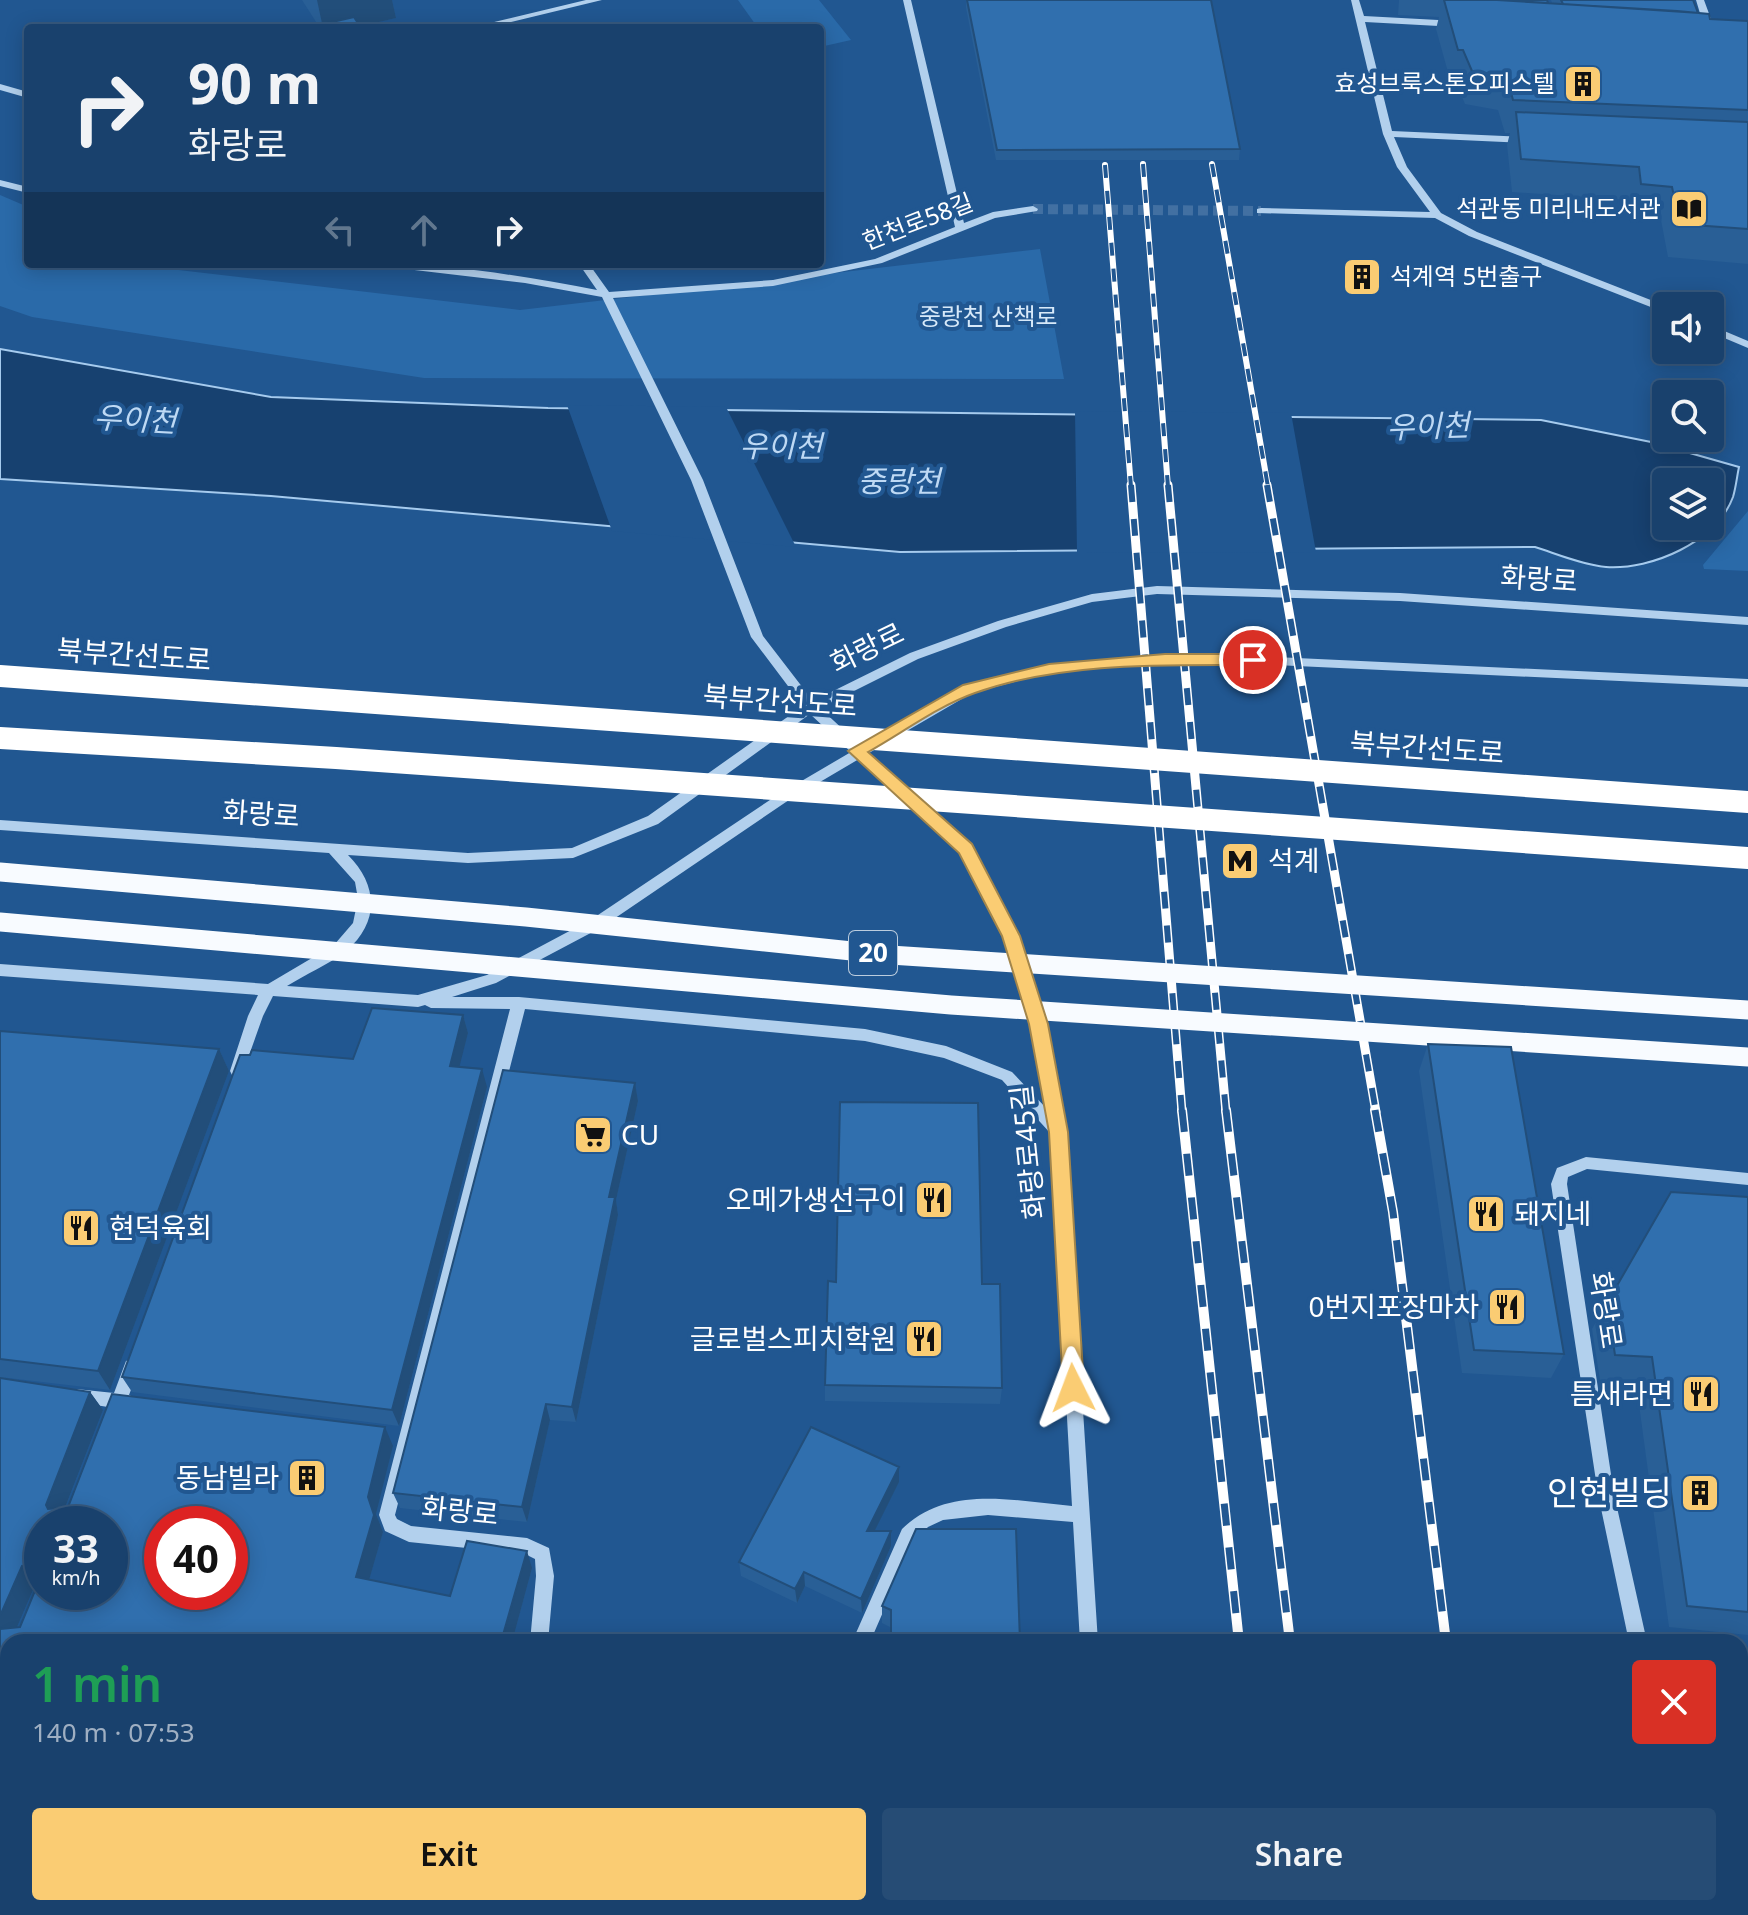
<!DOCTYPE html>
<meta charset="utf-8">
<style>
:root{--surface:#19416d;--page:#264c75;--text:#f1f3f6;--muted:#9fafc2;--line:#375a80;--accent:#facc73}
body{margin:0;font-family:"Noto Sans","Noto Sans KR",sans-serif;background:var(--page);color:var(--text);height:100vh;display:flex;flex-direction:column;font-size:30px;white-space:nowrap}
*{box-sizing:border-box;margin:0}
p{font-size:26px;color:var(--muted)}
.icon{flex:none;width:44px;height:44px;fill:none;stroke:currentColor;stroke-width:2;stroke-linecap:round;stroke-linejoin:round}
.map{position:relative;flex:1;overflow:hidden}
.side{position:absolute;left:0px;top:1634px;width:1748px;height:282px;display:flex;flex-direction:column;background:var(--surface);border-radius:24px 24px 0 0;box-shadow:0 4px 20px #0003,0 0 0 2px var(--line)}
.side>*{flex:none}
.guide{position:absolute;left:24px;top:24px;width:800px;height:244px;border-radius:8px;box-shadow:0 4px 20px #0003,0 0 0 2px var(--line);background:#19416d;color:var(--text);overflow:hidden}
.buttons{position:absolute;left:1652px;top:292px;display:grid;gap:16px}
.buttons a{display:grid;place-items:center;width:72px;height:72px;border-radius:8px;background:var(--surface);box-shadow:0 4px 20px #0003,0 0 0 2px var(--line);font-size:40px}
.speed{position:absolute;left:24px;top:1506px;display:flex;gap:16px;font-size:40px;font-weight:700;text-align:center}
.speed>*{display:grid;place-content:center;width:104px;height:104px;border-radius:50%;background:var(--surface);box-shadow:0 4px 20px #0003,0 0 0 2px var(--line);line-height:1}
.speed small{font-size:20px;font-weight:400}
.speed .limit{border:12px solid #d22;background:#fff;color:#111}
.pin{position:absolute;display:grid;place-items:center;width:68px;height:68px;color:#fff;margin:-34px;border:4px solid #fff;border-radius:50%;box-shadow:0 2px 8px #0007}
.me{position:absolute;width:88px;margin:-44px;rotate:357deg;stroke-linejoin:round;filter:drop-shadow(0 0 6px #0008)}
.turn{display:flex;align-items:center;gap:28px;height:168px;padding:0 32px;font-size:36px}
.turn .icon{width:104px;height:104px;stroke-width:2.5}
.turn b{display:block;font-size:56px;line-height:68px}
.lanes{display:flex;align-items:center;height:76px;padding:0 32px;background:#0003;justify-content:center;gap:40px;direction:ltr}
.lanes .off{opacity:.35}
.round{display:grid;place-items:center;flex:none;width:84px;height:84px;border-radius:8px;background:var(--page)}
.headline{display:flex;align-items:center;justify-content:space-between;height:136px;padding:0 32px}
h1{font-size:48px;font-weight:600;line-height:60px;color:#1e9e55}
.cta{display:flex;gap:16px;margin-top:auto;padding:16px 32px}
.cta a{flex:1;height:92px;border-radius:8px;background:var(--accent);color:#111;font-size:32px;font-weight:600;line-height:92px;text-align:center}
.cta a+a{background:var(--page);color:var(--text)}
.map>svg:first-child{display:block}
.green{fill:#2a6aa9}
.water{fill:#174170;stroke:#a6cbee;stroke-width:2;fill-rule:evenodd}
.pier{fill:#215791}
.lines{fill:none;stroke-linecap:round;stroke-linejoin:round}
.minor-tunnel{stroke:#4270a2;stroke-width:10;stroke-dasharray:10 5;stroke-linecap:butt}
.minor{fill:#b2d0ed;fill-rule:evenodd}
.rail-far2-casing{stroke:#fff;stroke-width:6}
.rail-far1-casing{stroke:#fff;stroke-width:9}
.rail-casing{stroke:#fff;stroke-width:10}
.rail-far2{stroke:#215791;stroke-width:4;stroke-dasharray:13;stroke-linecap:butt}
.rail-far1{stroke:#215791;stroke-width:6;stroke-dasharray:17;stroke-linecap:butt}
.rail{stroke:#215791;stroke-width:7;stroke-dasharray:22;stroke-linecap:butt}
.major-bridge{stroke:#f8fbff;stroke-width:19}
.highway-bridge{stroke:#fff;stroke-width:22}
.wall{fill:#295f96;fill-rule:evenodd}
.shaded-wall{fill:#224e7a}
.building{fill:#306fae;stroke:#224e7a;stroke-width:2;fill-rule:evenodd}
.route{fill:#facc73;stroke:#a2854b;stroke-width:2}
.labels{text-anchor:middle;stroke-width:8;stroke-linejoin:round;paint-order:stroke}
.far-poi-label{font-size:24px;fill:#fff;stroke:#215791;text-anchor:end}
.far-street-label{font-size:24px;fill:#fff;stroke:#215791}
.far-park-label{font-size:24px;fill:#d7e9f9;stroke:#215791}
.shield{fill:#215791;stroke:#bccdde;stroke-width:2}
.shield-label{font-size:26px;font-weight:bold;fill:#fff}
.street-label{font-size:28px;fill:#fff;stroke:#215791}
.poi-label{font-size:28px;fill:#fff;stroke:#215791;text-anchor:end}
.water-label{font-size:30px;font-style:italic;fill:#bed9f4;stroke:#215791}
.near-poi-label{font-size:34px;fill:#fff;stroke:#215791;text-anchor:end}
</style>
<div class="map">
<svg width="1748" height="1915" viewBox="0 0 1748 1915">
<rect width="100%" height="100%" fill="#215791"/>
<path class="green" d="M738 0H819L851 40 820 47V28H758Z
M0 195 28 207V264H158L170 269 520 310 1040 249 1064 379 424 378 32 317 0 306Z
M1748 511V571L1704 569 1703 565Z"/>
<path class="water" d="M0 349 271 397 548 408 1541 420 1651 442 1739 467C1737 476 1736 487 1733 497 1716 542 1652 570 1606 567 1583 565 1557 554 1535 547L900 552 271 496 0 479ZM1666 482H1710V526H1666Z"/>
<path class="pier" d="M567 405 726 407 796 547 612 531Z
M1075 411 1291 413 1316 552 1077 553Z"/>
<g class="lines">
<path class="minor-tunnel" d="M1033 209 1261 211"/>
<path class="minor" d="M586 0H602L486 28H469Z
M903 0H911L964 223 993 212 1033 206 1038 209 1037 211 995 218 882 263 773 286 613 298 703 480 763 636 813 701 910 653 998 621 1092 594 1157 586 1400 593 1748 617V625L1400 601 1157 594 1092 602 1006 627 918 659 820 708 861 746 964 686 1049 665 1165 655 1253 656 1748 679V687L1253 664 1165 663 1049 673 972 693 869 753 971 845 1018 936 1046 1024 1065 1132 1098 1642H1080L1073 1522 988 1515 943 1520 928 1527 914 1541 870 1642H852L902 1529C948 1484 1014 1501 1072 1506L1051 1134 1002 1080 944 1058 865 1041 525 1009 395 1515 397 1519 411 1526 527 1538 549 1548 554 1576 548 1642H530L536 1576 535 1559 525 1554 409 1542 385 1531 379 1515 510 1009 431 1008 425 1005 418 1007 273 996 263 1016 242 1075 237 1077 232 1075 230 1071 248 1016 258 995 0 976V964L268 984 334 945 353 923 358 899 355 882 329 853 0 830V820L468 853 572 848 648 816 803 706 751 637 691 480 602 297 525 283 389 267 384 264C455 264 527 277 597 290L579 264H589L609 292 773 280 875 259 955 227ZM810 714 851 752 776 796 592 919 487 975 418 995 287 986C306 974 328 965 346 951 380 922 378 885 348 855L468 863 573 858 658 824ZM859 759 961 852 1004 936 1032 1024 1047 1109 1012 1072 946 1046 865 1029 519 997H452L496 983 602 927 786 802Z
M1351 0H1359L1364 16 1457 21 1462 24 1457 27 1365 22 1392 131 1527 137 1532 140 1527 143 1394 137 1407 167 1441 213 1477 232 1666 306V313L1469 236 1435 218 1257 213V209L1261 208 1430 212 1397 167 1383 134Z
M1696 0H1704L1715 30 1713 32 1705 30Z
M0 84 28 92V98L0 90Z
M0 180 28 187V193L0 186Z
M1710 325 1748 341V348L1710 332Z
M1586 1157 1748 1173V1185L1587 1169 1568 1177 1567 1184 1614 1494 1647 1642H1629L1598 1494 1551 1184 1557 1168Z
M132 1359 138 1361 140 1366 129 1395 133 1397 135 1402 133 1407 124 1409 120 1419 114 1422 108 1419 106 1414 108 1407 70 1401 68 1396 70 1391 76 1389 114 1393 126 1361Z
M8 1666V1693L0 1699V1672Z
M1740 1743 1748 1744V1762L1740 1761Z
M147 1908H175L179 1915H151Z
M438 1908H459L456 1915H435Z
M1094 1908H1114L1115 1915H1095Z"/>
<defs>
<path id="rail-far2" d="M1143 164 1168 487
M1212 164 1268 487
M1105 165 1131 487"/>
<path id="rail-far1" d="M1131 485 1182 1112
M1168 485 1226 1112
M1267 485 1376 1112"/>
<path id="rail" d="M1182 1110 1239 1642
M1226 1110 1290 1642
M1375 1110 1393 1212 1446 1642
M1264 1908 1265 1915
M1322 1908 1323 1915
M1478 1908 1479 1915"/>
</defs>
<use href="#rail-far2" class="rail-far2-casing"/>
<use href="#rail-far1" class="rail-far1-casing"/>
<use href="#rail" class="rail-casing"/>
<use href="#rail-far2" class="rail-far2"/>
<use href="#rail-far1" class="rail-far1"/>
<use href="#rail" class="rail"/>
<path class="major-bridge" d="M0 872 526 917 890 955 1748 1010
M0 922 951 1005 1748 1057"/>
<path class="highway-bridge" d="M0 676 1748 802
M0 738 336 758 1748 858"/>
</g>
<path class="wall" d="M302 0H392L396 18 360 26 318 25Z
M966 0 1240 149 1239 160H996L966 8Z
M1399 0H1547L1548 3H1552L1551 0H1693L1698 13 1710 19 1748 21V264L1668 257 1661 220 1631 217 1628 200 1512 192 1507 145 1510 133H1505L1498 110 1465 104 1456 83H1451L1436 29 1439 17 1398 15Z
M463 1015 468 1033 459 1066 487 1087 399 1426 132 1392 122 1377 353 1059Z
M0 1031 219 1049 229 1071 110 1390 0 1377 90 1392 103 1410 65 1508 393 1446 376 1514 383 1532 369 1580 450 1596 532 1568 512 1642H8V1670L4 1666 0 1669ZM36 1583H38L20 1627H17Z
M1428 1044 1564 1354 1551 1378 1462 1373 1419 1071Z
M635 1083 638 1101 616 1200 618 1215 576 1422 550 1420 527 1522 400 1508 393 1493Z
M1671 1192 1748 1197V1635L1669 1627 1636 1382 1600 1380 1592 1329Z
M982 1284 1002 1388 1000 1404 825 1401V1385Z
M899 1467V1482L874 1531H891V1546L862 1613 805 1586 797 1603 741 1576 739 1562Z
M882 1606 1020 1642 890 1627 882 1623Z
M1744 1800 1748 1801V1912H1747L1740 1869V1804Z"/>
<path class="shaded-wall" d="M317 0H392L396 18 353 28H323Z
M463 1015 468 1033 455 1084 450 1066Z
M219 1049 229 1071 110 1390 98 1371Z
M482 1069 487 1087 399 1426 392 1410Z
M635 1083 638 1101 616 1200 618 1215 576 1422 572 1407 609 1197Z
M90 1392 103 1410 59 1523 46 1505Z
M546 1404 550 1420 527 1522 522 1507Z
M385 1427 393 1446 376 1514 383 1532 365 1594 356 1577 368 1497Z
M899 1467V1482L867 1546V1531Z
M891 1531V1546L862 1613 861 1599Z
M527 1551 532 1568 512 1642H501Z
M30 1565 31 1572 40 1582 36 1583 11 1641 0 1630V1616L22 1566Z
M804 1572 805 1586 797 1603 795 1589Z
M116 1908H137L133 1915H112Z"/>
<path class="building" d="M967 0H1211L1240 149 997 150Z
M1444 0H1497L1677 11 1709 14 1710 19 1748 21V110L1513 100 1507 77 1472 71 1463 50H1458Z
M1497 0H1547L1548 3Z
M1561 0H1693L1698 13 1563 4Z
M354 17 361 28H306Z
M1516 112 1748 122V229L1680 224 1672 187 1641 184 1639 167 1521 159Z
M372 1008 463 1015 450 1066 482 1069 392 1410 122 1377 240 1055H250L252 1050 353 1059Z
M0 1031 219 1049 98 1371 0 1359Z
M1428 1044 1511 1047 1564 1354 1474 1350Z
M503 1070 635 1083 609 1197H615L572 1407 546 1404 522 1507 393 1493Z
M840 1102 978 1103 982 1284H1000L1002 1388 825 1385 828 1281 836 1282Z
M1671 1192 1748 1197V1612L1687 1606 1652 1357 1615 1355 1607 1303Z
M0 1378 90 1392 46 1505 48 1509 68 1507 112 1394 385 1427 368 1497 374 1515 356 1577 450 1596 467 1541 527 1551 501 1642H8V1660L0 1658V1629L20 1627 41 1576 31 1572 30 1565 22 1566 0 1616ZM42 1524H110V1592H42ZM162 1524H230V1592H162Z
M811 1427 899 1467 867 1531H891L861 1599 804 1572 795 1589 739 1562Z
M916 1529H1016L1020 1642H891V1610L882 1606Z
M8 1684V1908H116L112 1915H0V1695Z
M1744 1800 1748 1801V1823Z
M232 1908H425L440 1915H241L231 1909Z
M556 1908H1000L999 1915H710L703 1911 702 1915H553Z"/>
<path class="route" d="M1165 654H1253L1261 660 1253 665C1162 665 1062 662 975 693 938 706 902 733 868 752L972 844 1020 936 1048 1024 1068 1132 1084 1388 1081 1394 1073 1397 1066 1394 1063 1388 1049 1132 1029 1024 1002 936 959 853 848 751 963 685 1049 664Z"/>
<defs>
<symbol id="building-square" viewBox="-11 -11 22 22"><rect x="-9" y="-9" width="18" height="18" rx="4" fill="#facc73" stroke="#215791"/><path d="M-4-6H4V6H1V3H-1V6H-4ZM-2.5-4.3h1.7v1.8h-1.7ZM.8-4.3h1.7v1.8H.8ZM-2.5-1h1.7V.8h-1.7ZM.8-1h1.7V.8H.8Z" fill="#111"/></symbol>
<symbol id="library-square" viewBox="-11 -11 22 22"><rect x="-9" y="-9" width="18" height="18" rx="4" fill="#facc73" stroke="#215791"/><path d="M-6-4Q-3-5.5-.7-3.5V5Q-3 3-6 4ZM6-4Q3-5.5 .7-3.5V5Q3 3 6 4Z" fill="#111"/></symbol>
<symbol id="metro-square" viewBox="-11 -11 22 22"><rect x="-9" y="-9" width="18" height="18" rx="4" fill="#facc73" stroke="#215791"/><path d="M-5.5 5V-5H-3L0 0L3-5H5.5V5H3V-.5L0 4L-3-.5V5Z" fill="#111"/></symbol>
<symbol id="supermarket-square" viewBox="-11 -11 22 22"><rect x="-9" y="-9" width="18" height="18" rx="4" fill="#facc73" stroke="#215791"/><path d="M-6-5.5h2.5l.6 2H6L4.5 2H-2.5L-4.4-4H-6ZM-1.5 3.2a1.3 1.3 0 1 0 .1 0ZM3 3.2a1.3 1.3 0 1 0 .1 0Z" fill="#111"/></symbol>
<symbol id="restaurant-square" viewBox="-11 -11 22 22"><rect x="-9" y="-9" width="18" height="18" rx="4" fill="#facc73" stroke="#215791"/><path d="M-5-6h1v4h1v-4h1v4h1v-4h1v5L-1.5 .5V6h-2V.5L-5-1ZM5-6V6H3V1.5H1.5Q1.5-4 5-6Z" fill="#111"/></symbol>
</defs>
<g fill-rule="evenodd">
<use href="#building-square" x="1561" y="62" width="44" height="44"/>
<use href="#library-square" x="1667" y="187" width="44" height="44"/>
<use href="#building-square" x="1340" y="255" width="44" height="44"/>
<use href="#metro-square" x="1218" y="839" width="44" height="44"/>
<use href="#supermarket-square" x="571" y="1113" width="44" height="44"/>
<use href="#restaurant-square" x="912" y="1178" width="44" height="44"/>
<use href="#restaurant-square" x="1464" y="1192" width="44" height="44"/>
<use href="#restaurant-square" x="59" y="1206" width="44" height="44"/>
<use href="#restaurant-square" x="1485" y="1285" width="44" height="44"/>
<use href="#restaurant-square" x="902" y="1317" width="44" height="44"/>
<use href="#restaurant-square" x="1679" y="1372" width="44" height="44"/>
<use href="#building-square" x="285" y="1456" width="44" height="44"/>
<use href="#building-square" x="1678" y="1471" width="44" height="44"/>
</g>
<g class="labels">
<g class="far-poi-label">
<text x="1555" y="92">효성브룩스톤오피스텔</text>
<text x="1661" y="217">석관동 미리내도서관</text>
<text x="1390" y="285" text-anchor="start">석계역 5번출구</text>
</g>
<g class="far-street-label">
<text transform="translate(918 222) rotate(-21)" y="8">한천로58길</text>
</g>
<g class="far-park-label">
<text x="988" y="325">중랑천 산책로</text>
</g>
<rect class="shield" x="849" y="931" width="48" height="44" rx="6"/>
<g class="shield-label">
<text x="873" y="962">20</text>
</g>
<g class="street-label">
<text transform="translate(1539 579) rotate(4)" y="10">화랑로</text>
<text transform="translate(867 648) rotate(-26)" y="10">화랑로</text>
<text transform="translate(134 655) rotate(4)" y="10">북부간선도로</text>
<text transform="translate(780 701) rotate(4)" y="10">북부간선도로</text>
<text transform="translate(1427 748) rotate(4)" y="10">북부간선도로</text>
<text transform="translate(261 814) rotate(4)" y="10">화랑로</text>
<text transform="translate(1028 1152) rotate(-96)" y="10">화랑로45길</text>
<text transform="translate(1606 1310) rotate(81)" y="10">화랑로</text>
<text transform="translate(460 1511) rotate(6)" y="10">화랑로</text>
</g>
<g class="poi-label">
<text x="1268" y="871" text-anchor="start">석계</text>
<text x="621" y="1145" text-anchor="start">CU</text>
<text x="906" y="1210">오메가생선구이</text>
<text x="1514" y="1224" text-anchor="start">돼지네</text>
<text x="109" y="1238" text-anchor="start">현덕육회</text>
<text x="1479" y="1317">0번지포장마차</text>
<text x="896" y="1349">글로벌스피치학원</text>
<text x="1673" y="1404">틈새라면</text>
<text x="279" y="1488">동남빌라</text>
</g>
<g class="water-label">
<text transform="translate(135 420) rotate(3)" y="10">우이천</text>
<text transform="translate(1428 427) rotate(-2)" y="10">우이천</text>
<text x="781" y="457">우이천</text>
<text x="899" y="492">중랑천</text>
</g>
<g class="near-poi-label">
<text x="1672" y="1505">인현빌딩</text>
</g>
</g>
</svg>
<div class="buttons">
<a><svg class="icon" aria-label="sound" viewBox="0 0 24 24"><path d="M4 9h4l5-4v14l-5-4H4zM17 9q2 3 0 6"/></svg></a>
<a><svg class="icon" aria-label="search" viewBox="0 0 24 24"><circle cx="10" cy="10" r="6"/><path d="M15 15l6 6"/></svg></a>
<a><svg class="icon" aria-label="layers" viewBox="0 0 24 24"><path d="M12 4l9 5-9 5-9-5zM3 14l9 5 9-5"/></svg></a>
</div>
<div class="speed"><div>33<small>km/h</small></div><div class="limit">40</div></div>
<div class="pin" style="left:1253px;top:660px;background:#d93025"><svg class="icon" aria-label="arrive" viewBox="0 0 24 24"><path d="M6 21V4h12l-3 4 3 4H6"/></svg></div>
<svg class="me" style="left:1073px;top:1388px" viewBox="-20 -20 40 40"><path d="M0-17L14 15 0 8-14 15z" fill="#facc73" stroke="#fff" stroke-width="4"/></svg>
<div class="guide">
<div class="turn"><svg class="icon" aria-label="right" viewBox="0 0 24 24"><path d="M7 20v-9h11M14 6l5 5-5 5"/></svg><div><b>90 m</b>화랑로</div></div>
<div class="lanes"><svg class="icon off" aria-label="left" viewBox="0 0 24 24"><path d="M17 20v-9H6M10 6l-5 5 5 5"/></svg><svg class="icon off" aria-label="ahead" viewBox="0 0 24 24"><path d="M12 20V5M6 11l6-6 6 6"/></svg><svg class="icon" aria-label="right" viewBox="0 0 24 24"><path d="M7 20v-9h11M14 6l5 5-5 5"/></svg></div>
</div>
<section class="side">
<div class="headline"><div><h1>1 min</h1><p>140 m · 07:53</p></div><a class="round" style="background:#d93025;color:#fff"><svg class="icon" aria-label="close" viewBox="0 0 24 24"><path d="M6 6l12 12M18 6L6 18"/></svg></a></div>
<div class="cta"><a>Exit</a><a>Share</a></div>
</section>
</div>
